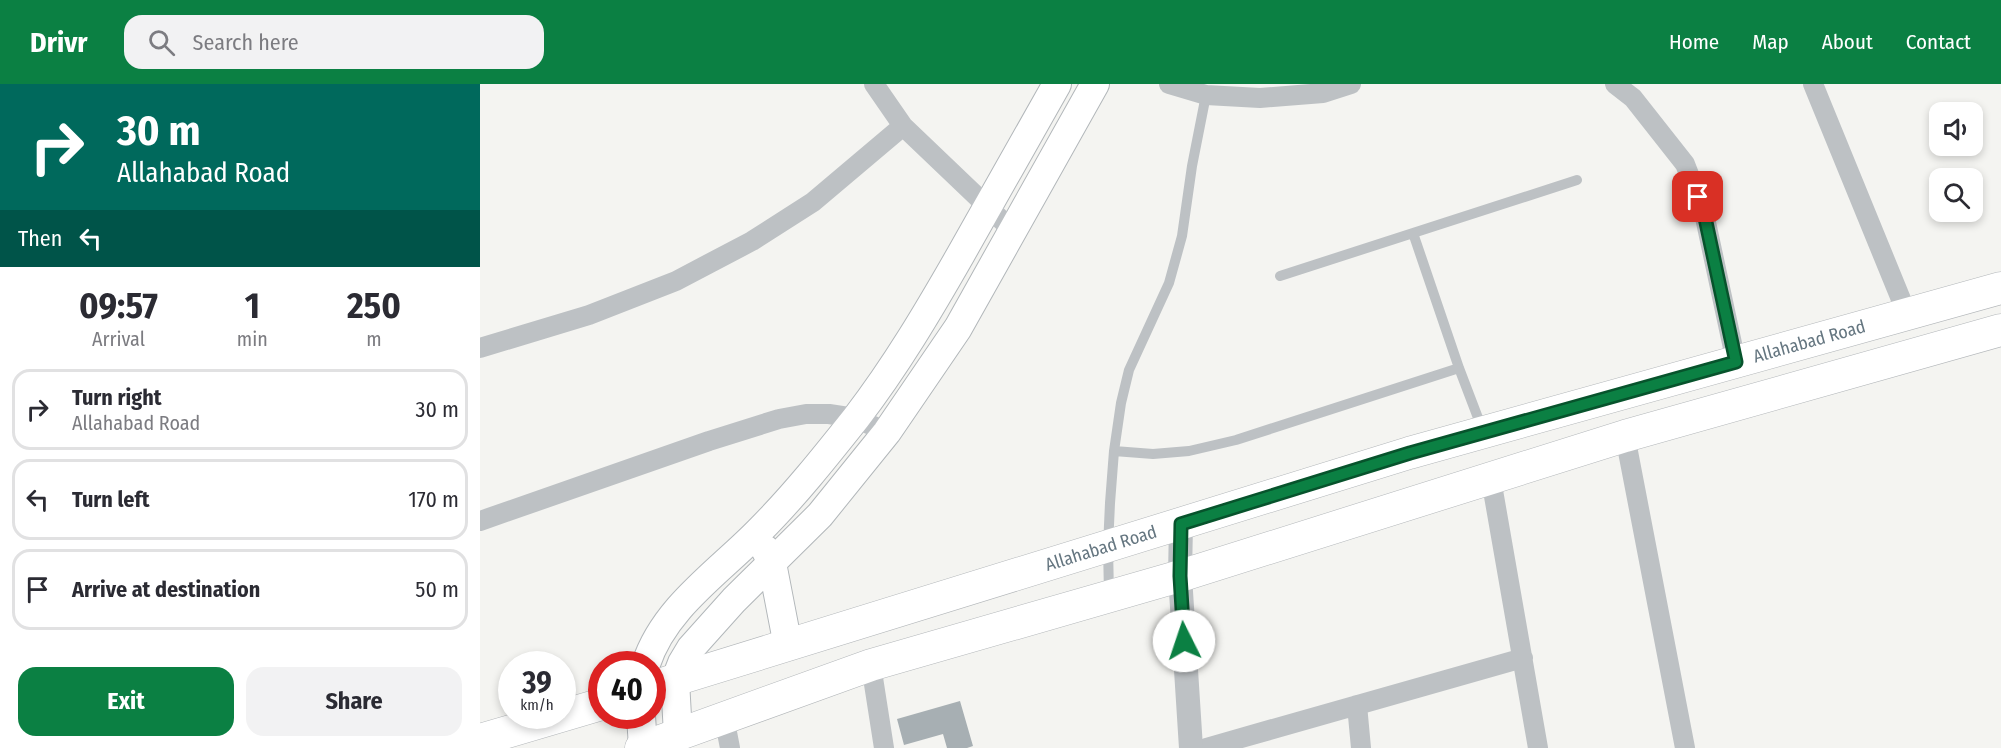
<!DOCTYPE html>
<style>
:root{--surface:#fff;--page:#f2f2f3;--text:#2b2b33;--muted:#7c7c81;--line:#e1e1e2;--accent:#0b8043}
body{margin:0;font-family:"Fira Sans Condensed",sans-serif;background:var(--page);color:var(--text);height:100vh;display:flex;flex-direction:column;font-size:22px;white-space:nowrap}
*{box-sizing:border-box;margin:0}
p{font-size:20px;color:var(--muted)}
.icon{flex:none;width:33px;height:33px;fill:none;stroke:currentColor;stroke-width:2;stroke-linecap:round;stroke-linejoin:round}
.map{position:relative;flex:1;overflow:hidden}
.drawer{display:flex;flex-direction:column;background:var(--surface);width:480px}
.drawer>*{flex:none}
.hud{background:#00695c;color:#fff;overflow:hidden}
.fabs{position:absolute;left:1449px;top:18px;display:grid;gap:12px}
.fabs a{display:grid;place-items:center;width:54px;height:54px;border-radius:12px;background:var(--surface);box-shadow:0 3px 9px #0003;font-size:30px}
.speed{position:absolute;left:18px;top:567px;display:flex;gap:12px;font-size:30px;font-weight:700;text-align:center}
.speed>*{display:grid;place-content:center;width:78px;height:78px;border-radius:50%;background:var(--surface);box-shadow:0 3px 9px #0003;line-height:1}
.speed small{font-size:15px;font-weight:400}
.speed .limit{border:9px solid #d22;background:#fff;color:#111}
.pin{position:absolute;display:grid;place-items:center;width:51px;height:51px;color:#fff;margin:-26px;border-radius:12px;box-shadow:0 3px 9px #0006}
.me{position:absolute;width:66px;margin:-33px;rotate:356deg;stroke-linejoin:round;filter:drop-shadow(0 0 4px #0008)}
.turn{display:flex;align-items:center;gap:21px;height:126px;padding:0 18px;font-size:27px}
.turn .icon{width:78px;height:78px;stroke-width:2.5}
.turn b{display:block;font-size:42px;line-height:51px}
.then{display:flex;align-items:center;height:57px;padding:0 18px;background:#0003;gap:12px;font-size:22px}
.eta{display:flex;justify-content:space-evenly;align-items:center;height:102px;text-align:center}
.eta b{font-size:36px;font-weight:700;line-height:42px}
.action{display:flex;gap:12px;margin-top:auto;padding:12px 18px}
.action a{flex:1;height:69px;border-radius:18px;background:var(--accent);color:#fff;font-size:24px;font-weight:700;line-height:69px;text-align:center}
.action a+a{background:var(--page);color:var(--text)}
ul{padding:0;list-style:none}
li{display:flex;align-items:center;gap:18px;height:81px;margin:0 12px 9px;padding:0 6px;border:3px solid var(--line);border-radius:18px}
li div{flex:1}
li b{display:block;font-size:22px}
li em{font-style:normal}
header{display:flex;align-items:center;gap:36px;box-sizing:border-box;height:84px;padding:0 30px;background:var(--accent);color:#fff}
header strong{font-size:28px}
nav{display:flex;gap:33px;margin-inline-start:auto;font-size:21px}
.search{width:420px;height:54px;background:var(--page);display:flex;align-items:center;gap:15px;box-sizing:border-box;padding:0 21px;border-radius:18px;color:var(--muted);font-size:22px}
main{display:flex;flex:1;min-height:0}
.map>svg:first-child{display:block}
.building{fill:#a7afb3}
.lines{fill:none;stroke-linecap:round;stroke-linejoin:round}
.secondary-casing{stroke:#b2b7ba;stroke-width:30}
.primary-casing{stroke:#b3b7ba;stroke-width:33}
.service{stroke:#bdc1c4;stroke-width:10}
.minor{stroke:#bdc1c4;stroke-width:20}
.tertiary{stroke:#bdc1c4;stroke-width:24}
.secondary{stroke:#fff;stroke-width:28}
.primary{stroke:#fff;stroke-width:32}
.route-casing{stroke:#07532c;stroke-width:15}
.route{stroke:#0b8043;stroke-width:10}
.labels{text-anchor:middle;stroke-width:6;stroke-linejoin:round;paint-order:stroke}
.street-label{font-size:18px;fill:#657680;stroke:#fff}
</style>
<header>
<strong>Drivr</strong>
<div class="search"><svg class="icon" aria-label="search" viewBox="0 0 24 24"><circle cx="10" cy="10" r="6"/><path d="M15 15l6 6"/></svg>Search here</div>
<nav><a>Home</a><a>Map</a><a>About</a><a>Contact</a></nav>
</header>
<main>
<section class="drawer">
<div class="hud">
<div class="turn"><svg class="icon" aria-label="right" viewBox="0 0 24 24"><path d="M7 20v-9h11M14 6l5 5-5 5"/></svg><div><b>30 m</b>Allahabad Road</div></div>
<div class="then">Then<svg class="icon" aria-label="left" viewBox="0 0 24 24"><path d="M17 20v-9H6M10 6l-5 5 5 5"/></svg></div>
</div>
<div class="eta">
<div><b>09:57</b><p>Arrival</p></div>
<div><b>1</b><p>min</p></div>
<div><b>250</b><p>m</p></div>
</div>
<ul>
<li><svg class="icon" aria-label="right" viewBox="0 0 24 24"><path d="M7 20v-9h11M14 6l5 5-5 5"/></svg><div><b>Turn right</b><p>Allahabad Road</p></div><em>30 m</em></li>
<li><svg class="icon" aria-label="left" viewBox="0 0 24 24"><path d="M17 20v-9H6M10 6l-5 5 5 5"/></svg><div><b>Turn left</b></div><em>170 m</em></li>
<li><svg class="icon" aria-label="arrive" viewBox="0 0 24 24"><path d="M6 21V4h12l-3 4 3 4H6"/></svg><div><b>Arrive at destination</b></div><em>50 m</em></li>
</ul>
<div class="action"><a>Exit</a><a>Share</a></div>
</section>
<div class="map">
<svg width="1521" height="664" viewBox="0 0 1521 664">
<rect width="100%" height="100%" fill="#f4f4f1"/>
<path class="building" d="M480 617 493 662 487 664H467L463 650 424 661 417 635Z"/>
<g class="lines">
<defs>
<path id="secondary" d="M285 465 292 479 308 562
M166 580C184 524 239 488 279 447 314 412 345 373 376 334 416 282 449 226 481 170 513 113 545 57 577 0
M161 632 163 663
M198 650 195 597 202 579 211 564 254 516 340 431 407 348 478 244 615 0"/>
<g id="primary">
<path id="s1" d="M172 603 929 369 1521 204"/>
<path d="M0 656 122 620"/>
<path d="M161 664 391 581 700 492 1145 352 1521 246"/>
</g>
</defs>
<use href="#secondary" class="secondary-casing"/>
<use href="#primary" class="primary-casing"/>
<path class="service" d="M933 149 979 284 1003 347
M800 192 1097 96
M634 367 673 370 709 367 756 356 979 284
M629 510 628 463 630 419 634 367 641 319 649 286 689 199 702 152 712 82 726 11"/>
<path class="minor" d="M394 0 423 42 533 147
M689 0 726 11 780 14 843 9 871 0
M1135 0 1153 14 1205 80 1224 129 1256 278
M1333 0 1427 230
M0 264 109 231 196 197 272 157 333 118 423 42
M1145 352 1205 664
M1011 395 1058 664
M0 437 229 357 299 335 326 330H349L375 334 407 348
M391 581 404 664
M877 621 881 664
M244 633 250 664
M726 664 1043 574"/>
<path class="tertiary" d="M701 440 700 492 711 664"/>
<use href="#secondary" class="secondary"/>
<use href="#primary" class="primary"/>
</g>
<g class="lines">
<defs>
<path id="route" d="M704 557 700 492 701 440 930 369 1256 278 1224 129 1218 113"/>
</defs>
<use href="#route" class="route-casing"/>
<use href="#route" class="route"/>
</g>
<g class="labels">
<g class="street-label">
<text dy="6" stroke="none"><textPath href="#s1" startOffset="1208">Allahabad Road</textPath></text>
<text dy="6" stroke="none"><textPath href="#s1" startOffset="470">Allahabad Road</textPath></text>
</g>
</g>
</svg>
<div class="fabs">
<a><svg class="icon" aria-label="sound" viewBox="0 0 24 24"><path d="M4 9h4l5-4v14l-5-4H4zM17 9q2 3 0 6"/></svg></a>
<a><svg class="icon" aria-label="search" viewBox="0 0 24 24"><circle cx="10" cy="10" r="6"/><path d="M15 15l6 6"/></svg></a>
</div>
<div class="speed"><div>39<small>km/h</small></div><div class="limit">40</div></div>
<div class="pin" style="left:1218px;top:113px;background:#d93025"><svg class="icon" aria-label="arrive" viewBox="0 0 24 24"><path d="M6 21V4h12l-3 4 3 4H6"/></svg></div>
<svg class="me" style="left:704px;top:557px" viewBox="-20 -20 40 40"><circle r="19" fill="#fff"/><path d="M0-13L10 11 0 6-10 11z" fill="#0b8043"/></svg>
</div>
</main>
